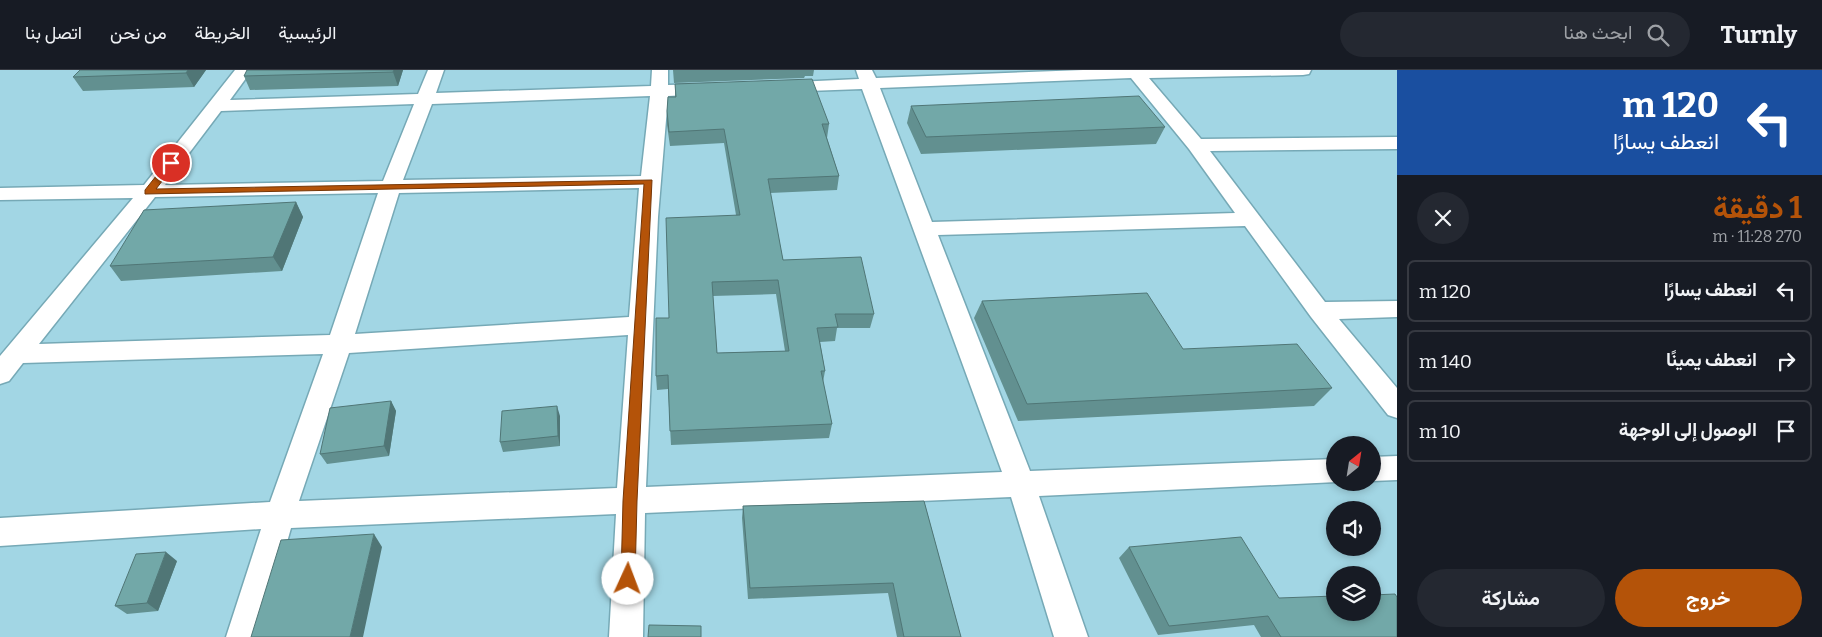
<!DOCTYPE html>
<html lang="ar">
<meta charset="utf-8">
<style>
:root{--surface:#171b24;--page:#242831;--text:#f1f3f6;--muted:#9ea1a6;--line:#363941;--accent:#b45309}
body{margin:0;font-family:Bitter,Vazirmatn,serif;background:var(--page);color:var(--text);direction:rtl;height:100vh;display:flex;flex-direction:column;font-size:19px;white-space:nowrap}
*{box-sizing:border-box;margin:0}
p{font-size:16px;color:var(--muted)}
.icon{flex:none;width:28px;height:28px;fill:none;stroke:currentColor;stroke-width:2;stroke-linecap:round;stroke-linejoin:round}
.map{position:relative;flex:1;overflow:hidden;direction:ltr}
.panel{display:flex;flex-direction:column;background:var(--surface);width:425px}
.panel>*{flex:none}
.hud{background:#1a4fa0;color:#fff;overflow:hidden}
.needle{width:32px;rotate:30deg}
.fabs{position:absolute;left:1326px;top:366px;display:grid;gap:10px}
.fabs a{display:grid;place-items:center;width:55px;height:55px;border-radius:50%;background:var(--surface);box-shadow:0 2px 8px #0003;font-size:25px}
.pin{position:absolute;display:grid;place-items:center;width:42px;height:42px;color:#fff;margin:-21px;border:2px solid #fff;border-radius:50%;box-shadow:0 1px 5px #0007}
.me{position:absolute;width:55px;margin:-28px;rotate:2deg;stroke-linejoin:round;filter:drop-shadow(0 0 4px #0008)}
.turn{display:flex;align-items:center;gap:18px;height:105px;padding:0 20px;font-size:22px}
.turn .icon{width:65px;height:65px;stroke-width:2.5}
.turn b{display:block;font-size:35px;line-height:42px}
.round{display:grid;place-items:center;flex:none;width:52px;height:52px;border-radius:26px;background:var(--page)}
.head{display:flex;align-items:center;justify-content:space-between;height:85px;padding:0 20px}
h1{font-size:30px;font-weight:700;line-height:38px;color:var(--accent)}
.cta{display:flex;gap:10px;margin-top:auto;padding:10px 20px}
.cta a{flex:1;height:58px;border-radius:30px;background:var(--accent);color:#fff;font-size:20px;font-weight:700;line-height:58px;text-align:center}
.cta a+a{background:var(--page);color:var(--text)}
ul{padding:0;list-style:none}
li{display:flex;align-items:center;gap:15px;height:62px;margin:0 10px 8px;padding:0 10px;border:2px solid var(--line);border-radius:8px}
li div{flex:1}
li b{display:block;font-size:19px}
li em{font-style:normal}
header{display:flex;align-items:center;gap:30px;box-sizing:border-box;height:70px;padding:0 25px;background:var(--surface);border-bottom:1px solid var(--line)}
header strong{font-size:24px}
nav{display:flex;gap:28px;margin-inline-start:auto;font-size:18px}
.search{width:350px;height:45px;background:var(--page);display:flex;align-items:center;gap:12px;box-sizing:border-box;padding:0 18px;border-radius:28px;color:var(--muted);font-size:19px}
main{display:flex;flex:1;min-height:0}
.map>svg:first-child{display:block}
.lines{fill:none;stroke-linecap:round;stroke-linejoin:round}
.street-casing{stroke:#76a9b6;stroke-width:3}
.street{fill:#fff;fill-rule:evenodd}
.wall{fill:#629090;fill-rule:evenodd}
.shaded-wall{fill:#507676}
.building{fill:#72a8a8;stroke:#507676;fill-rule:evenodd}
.route{fill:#b45309;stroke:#753606}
</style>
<header>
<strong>Turnly</strong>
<div class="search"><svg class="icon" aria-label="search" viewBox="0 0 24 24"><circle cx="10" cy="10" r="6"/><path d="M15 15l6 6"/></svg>ابحث هنا</div>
<nav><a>الرئيسية</a><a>الخريطة</a><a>من نحن</a><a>اتصل بنا</a></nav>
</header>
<main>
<section class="panel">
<div class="hud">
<div class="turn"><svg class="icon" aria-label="left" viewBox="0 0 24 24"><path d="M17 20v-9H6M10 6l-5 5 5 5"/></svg><div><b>120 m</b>انعطف يسارًا</div></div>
</div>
<div class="head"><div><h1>1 دقيقة</h1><p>270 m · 11:28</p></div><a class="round"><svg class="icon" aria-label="close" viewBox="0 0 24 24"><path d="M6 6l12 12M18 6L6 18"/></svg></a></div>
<ul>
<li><svg class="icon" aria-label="left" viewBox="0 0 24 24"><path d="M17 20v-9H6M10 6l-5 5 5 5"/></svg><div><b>انعطف يسارًا</b></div><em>120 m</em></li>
<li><svg class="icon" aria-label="right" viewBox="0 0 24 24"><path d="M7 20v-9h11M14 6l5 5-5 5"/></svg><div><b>انعطف يمينًا</b></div><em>140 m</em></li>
<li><svg class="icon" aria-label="arrive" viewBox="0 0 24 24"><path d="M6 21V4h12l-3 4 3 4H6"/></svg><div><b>الوصول إلى الوجهة</b></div><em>10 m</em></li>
</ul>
<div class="cta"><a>خروج</a><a>مشاركة</a></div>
</section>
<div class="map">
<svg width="1397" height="567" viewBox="0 0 1397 567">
<rect width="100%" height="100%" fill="#a2d6e4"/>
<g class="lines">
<defs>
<path id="street" d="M235 0H252L230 30 418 24 428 0H444L436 23 651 16 652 0H668V15L708 14 714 15 717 19 714 23 708 24 668 26 658 147 646 417 1002 402 862 19 781 22 775 21 772 17 775 13 859 9 856 0H872L876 8 1083 0H1311L1309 4 1303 5 1149 8 1201 69 1397 67V79L1210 81 1325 232 1397 231V247L1339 249 1397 318V348L1388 345 1311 247 1245 156 938 165 1030 401 1335 389V412H1337L1039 426 1088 567H1054L1011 427 645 443 643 567H609L616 444 291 458 260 567H226L261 459 0 476V448L270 432 323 284 23 293 9 311 0 314V286L133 128 0 130V118L144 115ZM1131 8 1189 79 1235 143 932 152 880 18ZM650 26 641 106 403 110 432 34ZM414 34 383 111 165 115 221 41ZM639 118 629 247 355 264 399 123ZM378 123 330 265 39 274 155 127ZM628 265 617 418 299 431 349 283Z
M1397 386V410L1372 411V387Z"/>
</defs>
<use href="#street" class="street-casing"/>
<use href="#street" class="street"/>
</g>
<path class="wall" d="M80 0H206L194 17 83 21 73 7Z
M247 0H403L398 16 250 20 244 6Z
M673 0H814L813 6H805L804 8 674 13Z
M675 14 829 54 827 68 839 106 837 120 770 123 783 190 874 244 870 258H837L835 271 820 272 825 301 823 312 832 354 829 368 671 375 668 319 657 320 656 306 669 248 736 145 724 73 670 76 667 55V41L675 27ZM776 224 785 281 717 283 713 226Z
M911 36 1165 57 1156 74 921 84 907 53Z
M296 132 303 147 282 201 121 211 110 196Z
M982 231 1183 279 1332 318 1314 336 1018 351 974 248Z
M391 331 396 341 389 386 327 394 320 384Z
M560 346V376L503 382 500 372Z
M924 431 961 567H897L888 523 748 529 742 448 743 436Z
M1129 477 1279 528 1397 567H1261L1254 555 1158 565 1119 488Z
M177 491 158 541 127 544 115 536Z"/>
<path class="shaded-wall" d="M188 0H206L194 17 186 3Z
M394 0H403L398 16 393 2Z
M296 132 303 147 282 201 273 187Z
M391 331 396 341 389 386 384 376Z
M557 336 560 346V376L558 366Z
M374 464 382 477 363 567H350Z
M166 482 177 491 158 541 147 533Z"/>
<path class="building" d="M80 0H188L186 3 73 7Z
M247 0H394L393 2 244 6Z
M812 9 829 54H822L839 106 768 109 783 190 861 187 874 244H835L838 257 817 258 825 301H821L832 354 670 361 668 305 656 306V248H669L666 148 740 145 724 59 669 62 667 41 668 27H676L675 14ZM778 210 789 281 717 283 712 212Z
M1139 26 1165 57 926 67 911 36Z
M296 132 273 187 110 196 144 140Z
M1147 223 1183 279 1297 274 1332 318 1027 334 982 231Z
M391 331 384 376 320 384 330 338Z
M557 336 558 366 500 372 502 341Z
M924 431 961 567H904L893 513 750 518 743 436Z
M374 464 350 567H251L281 470Z
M1241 467 1279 528 1335 526V542H1372V525L1395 524 1397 527V567H1281L1268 546 1169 556 1129 477Z
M166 482 147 533 115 536 136 484Z
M649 555 701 556V567H648Z"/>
<path class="route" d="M171 90 176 93 156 119 652 110 637 431 635 509 633 513 628 515 623 513 621 509 623 431 644 114 145 124V120L168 91Z"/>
</svg>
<div class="fabs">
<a><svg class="needle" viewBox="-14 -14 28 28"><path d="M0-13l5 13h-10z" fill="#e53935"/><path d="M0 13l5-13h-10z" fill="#9ea1a6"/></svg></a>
<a><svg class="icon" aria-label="sound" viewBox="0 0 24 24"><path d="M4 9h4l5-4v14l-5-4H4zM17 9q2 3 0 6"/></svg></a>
<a><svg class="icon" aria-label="layers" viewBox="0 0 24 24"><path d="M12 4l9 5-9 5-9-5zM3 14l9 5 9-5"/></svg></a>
</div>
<div class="pin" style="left:171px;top:93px;background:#d93025"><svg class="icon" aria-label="arrive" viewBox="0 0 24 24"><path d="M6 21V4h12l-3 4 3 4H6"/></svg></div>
<svg class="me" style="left:628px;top:509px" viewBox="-20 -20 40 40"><circle r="19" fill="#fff"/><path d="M0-13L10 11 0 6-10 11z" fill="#b45309"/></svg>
</div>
</main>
